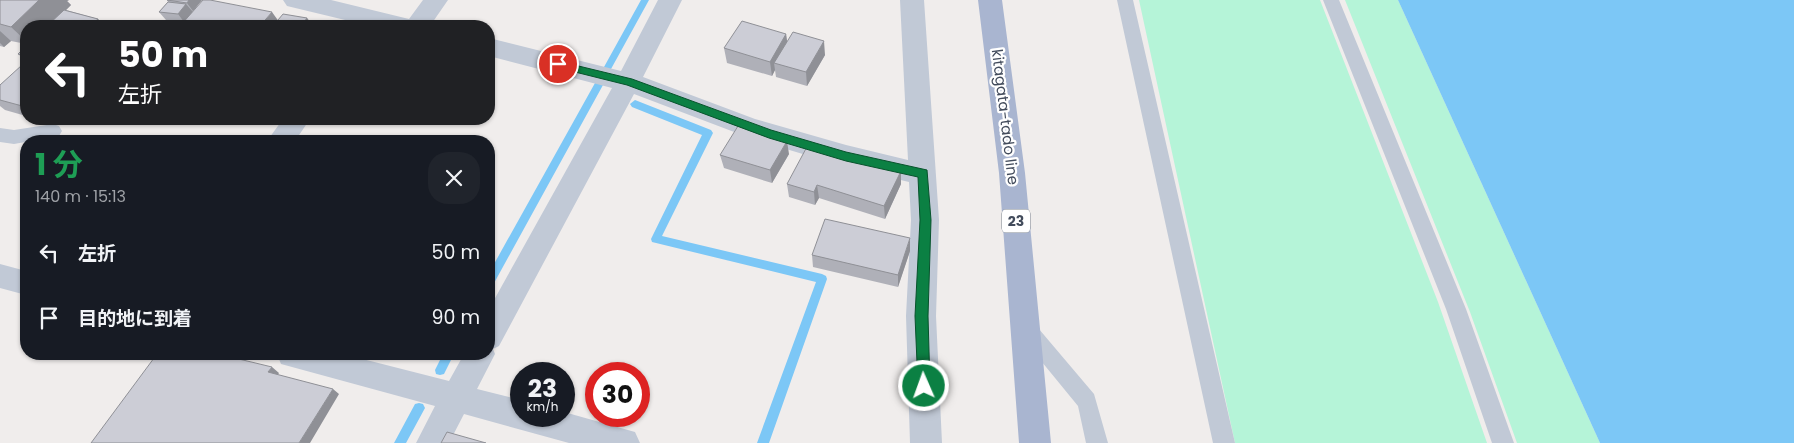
<!DOCTYPE html>
<html lang="ja">
<meta charset="utf-8">
<style>
:root{--surface:#171b24;--page:#20242c;--text:#f1f3f6;--muted:#9ea1a6}
body{margin:0;font-family:Poppins,"Noto Sans JP",sans-serif;background:var(--page);color:var(--text);height:100vh;display:flex;flex-direction:column;font-size:19px;white-space:nowrap}
*{box-sizing:border-box;margin:0}
p{font-size:16px;color:var(--muted)}
.icon{flex:none;width:28px;height:28px;fill:none;stroke:currentColor;stroke-width:2;stroke-linecap:round;stroke-linejoin:round}
.map{position:relative;flex:1;overflow:hidden}
.details{position:absolute;left:20px;top:135px;width:475px;height:225px;display:flex;flex-direction:column;background:var(--surface);border-radius:20px;box-shadow:0 1px 4px #0004}
.details>*{flex:none}
.banner{position:absolute;left:20px;top:20px;width:475px;height:105px;border-radius:20px;box-shadow:0 1px 4px #0004;background:#202124;color:#fff;overflow:hidden}
.speed{position:absolute;left:510px;top:362px;display:flex;gap:10px;font-size:25px;font-weight:700;text-align:center}
.speed>*{display:grid;place-content:center;width:65px;height:65px;border-radius:50%;background:var(--surface);box-shadow:0 1px 4px #0004;line-height:1}
.speed small{font-size:12px;font-weight:400}
.speed .limit{border:8px solid #d22;background:#fff;color:#111}
.pin{position:absolute;display:grid;place-items:center;width:42px;height:42px;color:#fff;margin:-21px;border:2px solid #fff;border-radius:50%;box-shadow:0 1px 5px #0007}
.me{position:absolute;width:55px;margin:-28px;rotate:358deg;stroke-linejoin:round;filter:drop-shadow(0 0 4px #0008)}
.turn{display:flex;align-items:center;gap:18px;height:105px;padding:0 15px;font-size:22px}
.turn .icon{width:65px;height:65px;stroke-width:2.5}
.turn b{display:block;font-size:35px;line-height:42px}
.round{display:grid;place-items:center;flex:none;width:52px;height:52px;border-radius:20px;background:var(--page)}
.head{display:flex;align-items:center;justify-content:space-between;height:85px;padding:0 15px}
h1{font-size:30px;font-weight:700;line-height:38px;color:#1e9e55}
ul{padding:0;list-style:none}
li{display:flex;align-items:center;gap:15px;height:65px;padding:0 15px}
li div{flex:1}
li b{display:block;font-size:19px}
li em{font-style:normal}
.map>svg:first-child{display:block}
.green{fill:#b5f4d8}
.water{fill:#7cc7f6}
.lines{fill:none;stroke-linecap:round;stroke-linejoin:round}
.stream{fill:#7cc7f6;fill-rule:evenodd}
.service{fill:#c1c9d6;fill-rule:evenodd}
.minor{fill:#c1c9d6;fill-rule:evenodd}
.primary{fill:#a9b5d0;fill-rule:evenodd}
.wall{fill:#afb0b8}
.shaded-wall{fill:#8f9096}
.building{fill:#cccdd6;stroke:#8f9096}
.route{fill:#0b8043;stroke:#07532c}
.labels{text-anchor:middle;stroke-width:4.5;stroke-linejoin:round;paint-order:stroke}
.shield{fill:#fff;stroke:#7b828d;stroke-width:1}
.shield-label{font-size:14px;font-weight:bold;fill:#434c5c}
.street-label{font-size:15px;fill:#434c5c;stroke:#fff}
</style>
<div class="map">
<svg width="1794" height="443" viewBox="0 0 1794 443">
<rect width="100%" height="100%" fill="#f0edec"/>
<path class="green" d="M1139 0H1320L1438 302 1487 443H1235Z
M1345 0H1398L1600 443H1517L1470 312Z"/>
<path class="water" d="M1398 0H1794V443H1600Z"/>
<g class="lines">
<path class="stream" d="M641 0H649L611 69H605L604 67Z
M598 82 603 85 493 285 489 286V273L595 83Z
M635 100 711 130 713 133 662 236 822 274 826 276 827 279 769 443H757L816 282 652 242 651 239 702 135 632 107 630 104Z
M443 354H454L444 374 440 375 436 374 435 370Z
M419 403 423 404 425 408 406 443H394L415 404Z"/>
<path class="service" d="M1117 0H1133L1235 443H1213Z
M1323 0H1339L1466 309 1514 443H1492L1446 309Z
M53 124 59 126 62 131 59 136 14 144 0 142V128L14 130Z
M1026 319 1033 322 1094 394 1108 443H1086L1078 406 1019 334 1016 328 1019 322Z"/>
<path class="minor" d="M283 0H331L409 19 423 0H448L430 26H370L287 6Z
M658 0H682L643 77 755 119 846 145 908 160 900 0H924L939 220 936 316 942 443H910L906 316 911 220 909 182 846 167 750 138 634 94 499 346 493 349 495 354 477 389 521 400V416H564V412L635 432 640 443H569L464 414 449 443H416L435 406 281 364 277 354H343L449 381 464 354H489V309L612 88 489 56V38L621 71Z
M283 119H310L295 141H267Z
M0 264 26 271V295L0 288Z"/>
<path class="primary" d="M978 0H1002L1025 173 1051 443H1019L999 173Z"/>
</g>
<path class="wall" d="M0 0H69L67 1 71 5 66 10 98 19 105 26H26V44L11 41 4 47 0 46Z
M167 0H202L193 11H192L193 12 278 20 307 18 313 26H180L184 22 166 20 159 12 168 2Z
M786 34 787 42 825 55 807 86 776 77 775 70 772 76 727 63 724 48Z
M26 46V61L18 54Z
M26 66V116L5 110 0 106V85Z
M789 154 772 183 724 168 720 155Z
M901 171V184L885 219 819 198 815 205 789 197 787 184Z
M910 251 898 287 813 267 812 255Z"/>
<path class="shaded-wall" d="M39 0H69L67 1 71 5 50 26H26V41L11 27Z
M189 0H202L193 11 187 3Z
M186 4 193 12 184 22 178 14Z
M272 12 282 26H260Z
M307 18 313 26H301Z
M98 19 105 26H90Z
M0 31 11 41 4 47 0 43Z
M786 34 788 48 774 63 775 70 772 76 770 62Z
M824 41 825 55 807 86 806 72Z
M787 141 789 154 772 183 770 170Z
M901 171V184L885 219 884 206Z
M817 185 819 198 815 205 814 192Z
M910 238V251L898 287V275Z
M272 367 279 373 276 378 268 372Z
M333 389 339 394 310 443H299Z"/>
<path class="building" d="M0 0H39L11 27 0 24Z
M167 0H189L187 3Z
M203 0H210L272 12 260 26H180Z
M168 2 186 4 178 14 159 12Z
M64 10 98 19 90 26H47Z
M283 14 307 18 301 26H273Z
M742 21 786 34 770 62 724 48Z
M158 24 170 26H155Z
M793 32 824 41 806 72 774 63Z
M26 46V56L18 54Z
M22 65 26 66V107L0 100V85Z
M738 126 787 141 770 170 720 155Z
M809 143 901 171 884 206 817 185 814 192 787 184Z
M825 219 910 238 898 275 812 255Z
M157 354H218L272 367 268 372 333 389 299 443H91Z
M447 432 486 443H441Z"/>
<path class="route" d="M558 61 632 79 771 130 846 152 927 170 931 220 928 316 930 386 928 390 924 391 919 390 918 386 915 316 920 220 918 177 846 161 769 138 627 85 555 67V62Z"/>
<g class="labels">
<rect class="shield" x="1002" y="209.5" width="28" height="23" rx="4"/>
<g class="shield-label">
<text x="1016" y="226">23</text>
</g>
<g class="street-label">
<text transform="translate(1005 117) rotate(83)" y="5">kitagata-tado line</text>
</g>
</g>
</svg>
<div class="speed"><div>23<small>km/h</small></div><div class="limit">30</div></div>
<div class="pin" style="left:558px;top:64px;background:#d93025"><svg class="icon" aria-label="arrive" viewBox="0 0 24 24"><path d="M6 21V4h12l-3 4 3 4H6"/></svg></div>
<svg class="me" style="left:924px;top:386px" viewBox="-20 -20 40 40"><circle r="17" fill="#0b8043" stroke="#fff" stroke-width="3"/><path d="M0-11L8 9 0 5-8 9z" fill="#fff"/></svg>
<div class="banner">
<div class="turn"><svg class="icon" aria-label="left" viewBox="0 0 24 24"><path d="M17 20v-9H6M10 6l-5 5 5 5"/></svg><div><b>50 m</b>左折</div></div>
</div>
<section class="details">
<div class="head"><div><h1>1 分</h1><p>140 m · 15:13</p></div><a class="round"><svg class="icon" aria-label="close" viewBox="0 0 24 24"><path d="M6 6l12 12M18 6L6 18"/></svg></a></div>
<ul>
<li><svg class="icon" aria-label="left" viewBox="0 0 24 24"><path d="M17 20v-9H6M10 6l-5 5 5 5"/></svg><div><b>左折</b></div><em>50 m</em></li>
<li><svg class="icon" aria-label="arrive" viewBox="0 0 24 24"><path d="M6 21V4h12l-3 4 3 4H6"/></svg><div><b>目的地に到着</b></div><em>90 m</em></li>
</ul>
</section>
</div>
